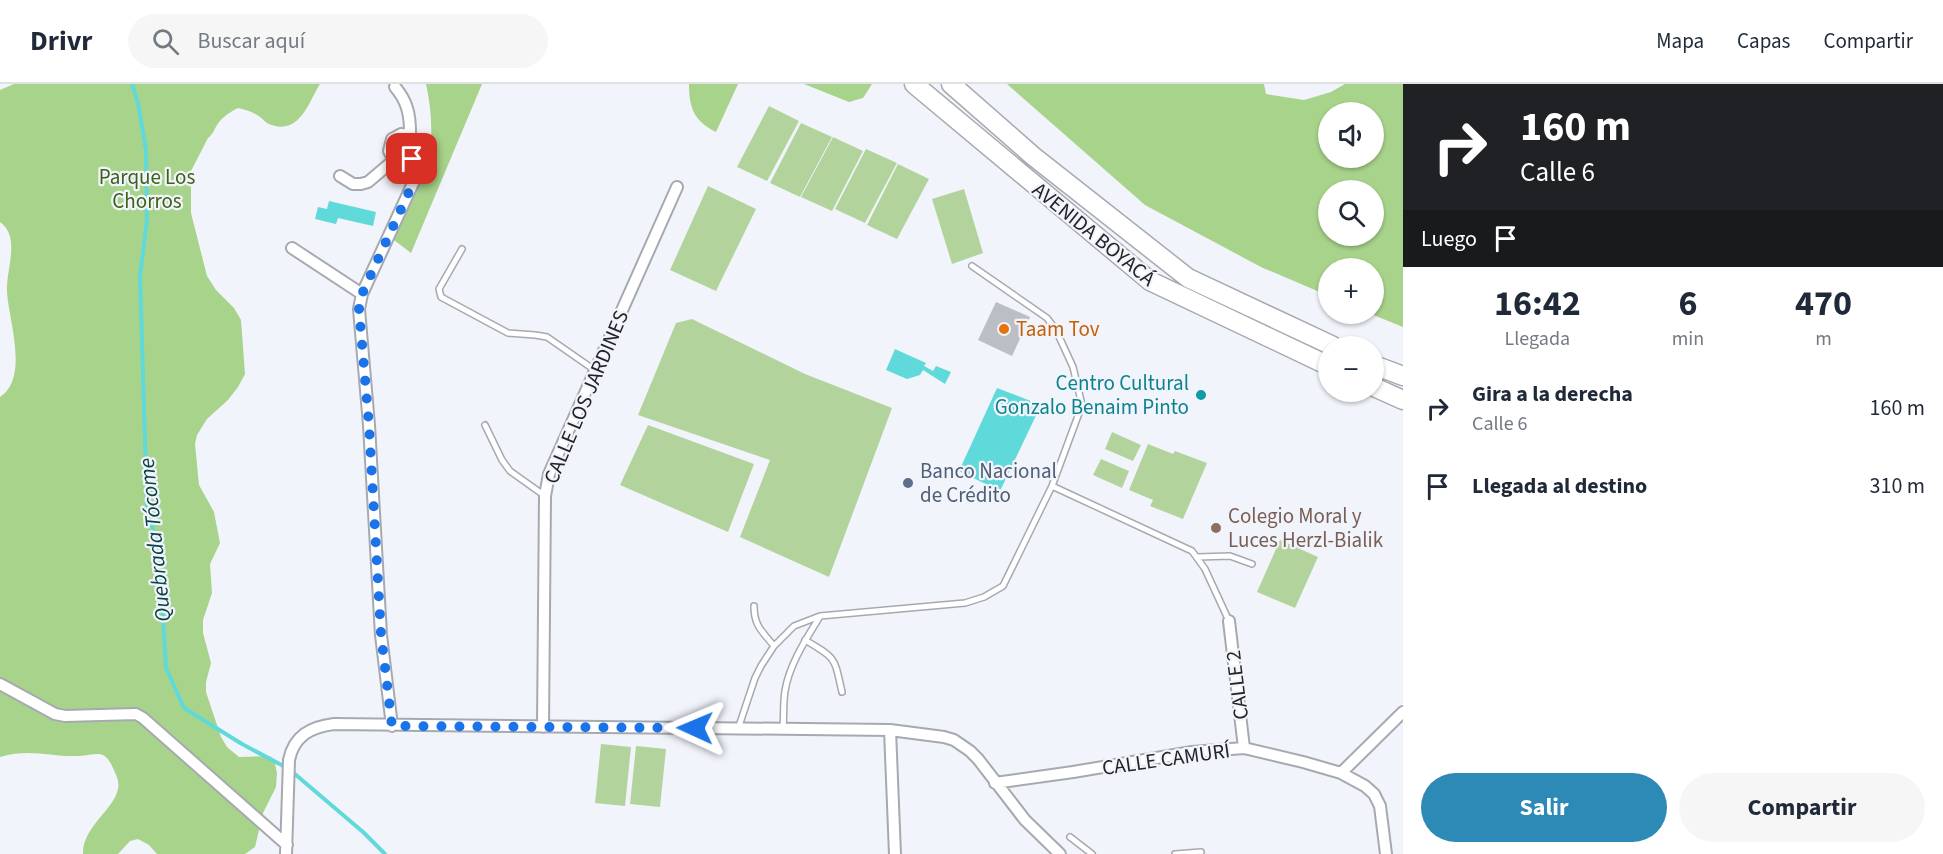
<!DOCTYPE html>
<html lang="es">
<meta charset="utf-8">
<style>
:root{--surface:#fff;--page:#f6f6f7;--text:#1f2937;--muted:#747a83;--line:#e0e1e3;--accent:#2d8ab6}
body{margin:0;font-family:"Source Sans 3",sans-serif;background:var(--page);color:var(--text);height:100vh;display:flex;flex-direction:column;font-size:22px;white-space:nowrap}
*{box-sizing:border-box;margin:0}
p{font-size:20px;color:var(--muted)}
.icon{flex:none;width:33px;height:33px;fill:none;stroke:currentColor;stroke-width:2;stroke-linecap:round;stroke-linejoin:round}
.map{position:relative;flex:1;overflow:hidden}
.sheet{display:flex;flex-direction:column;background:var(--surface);width:540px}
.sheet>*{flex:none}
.hud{background:#202124;color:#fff;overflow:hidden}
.buttons{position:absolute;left:1318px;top:18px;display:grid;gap:12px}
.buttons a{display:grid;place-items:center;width:66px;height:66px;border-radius:50%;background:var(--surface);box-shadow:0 2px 4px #0004;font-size:30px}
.pin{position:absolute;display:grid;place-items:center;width:51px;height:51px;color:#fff;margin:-26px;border-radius:12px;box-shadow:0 3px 9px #0006}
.me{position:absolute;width:66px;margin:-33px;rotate:271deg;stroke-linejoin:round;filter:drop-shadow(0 0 4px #0008)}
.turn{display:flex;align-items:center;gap:21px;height:126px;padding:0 18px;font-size:27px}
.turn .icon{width:78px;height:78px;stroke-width:2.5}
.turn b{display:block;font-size:42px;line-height:51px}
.then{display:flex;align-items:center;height:57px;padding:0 18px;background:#0003;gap:12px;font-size:22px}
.eta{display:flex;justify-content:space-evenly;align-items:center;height:102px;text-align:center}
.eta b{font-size:36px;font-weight:700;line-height:42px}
.cta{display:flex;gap:12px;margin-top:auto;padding:12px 18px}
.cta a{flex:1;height:69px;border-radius:36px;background:var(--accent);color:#fff;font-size:24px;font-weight:700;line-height:69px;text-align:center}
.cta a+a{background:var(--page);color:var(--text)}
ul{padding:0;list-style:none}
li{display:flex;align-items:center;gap:18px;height:78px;padding:0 18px}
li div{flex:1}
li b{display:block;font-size:22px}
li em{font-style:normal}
header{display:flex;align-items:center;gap:36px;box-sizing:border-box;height:84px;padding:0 30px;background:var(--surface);border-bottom:2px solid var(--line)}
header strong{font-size:28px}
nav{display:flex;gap:33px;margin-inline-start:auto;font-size:21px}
.search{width:420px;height:54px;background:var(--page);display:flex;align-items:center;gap:15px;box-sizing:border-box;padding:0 21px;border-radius:33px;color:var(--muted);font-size:22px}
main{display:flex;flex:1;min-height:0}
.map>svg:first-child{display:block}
.green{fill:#b2d49c}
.forest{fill:#a8d38b;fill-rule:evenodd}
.water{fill:#60d9da}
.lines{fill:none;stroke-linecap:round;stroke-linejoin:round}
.stream{stroke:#60d9da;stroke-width:4}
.building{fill:#bbbec5}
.lane-casing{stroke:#a6aab0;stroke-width:8}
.street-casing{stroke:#a6aab0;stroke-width:14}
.highway-casing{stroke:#a6aab0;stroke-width:21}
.lane{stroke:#fff;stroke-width:5}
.street{stroke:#fff;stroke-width:10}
.highway{stroke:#fff;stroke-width:18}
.route{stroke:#1a73e8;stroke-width:10;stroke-dasharray:0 18}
.food-dot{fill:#e8710a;stroke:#f1f4fb;stroke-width:2}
.culture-dot{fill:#0f9aa8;stroke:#f1f4fb;stroke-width:2}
.service-dot{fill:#5c6f8a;stroke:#f1f4fb;stroke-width:2}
.education-dot{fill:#8d6e63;stroke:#f1f4fb;stroke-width:2}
.labels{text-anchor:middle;stroke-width:4.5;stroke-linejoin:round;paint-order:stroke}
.park-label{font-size:21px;fill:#3c621a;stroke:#f1f4fb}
.street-label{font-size:21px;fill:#222426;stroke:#f1f4fb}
.food-label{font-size:21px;fill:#c56008;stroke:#f1f4fb;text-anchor:start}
.culture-label{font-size:21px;fill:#0d838f;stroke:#f1f4fb;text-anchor:end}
.service-label{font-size:21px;fill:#4e5e75;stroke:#f1f4fb;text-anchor:start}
.education-label{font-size:21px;fill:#785e54;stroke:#f1f4fb;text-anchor:start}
.water-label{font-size:22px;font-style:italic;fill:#0a4344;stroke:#f1f4fb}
</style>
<header>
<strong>Drivr</strong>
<div class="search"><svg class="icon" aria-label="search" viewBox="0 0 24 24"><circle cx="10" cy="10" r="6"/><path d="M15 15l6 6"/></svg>Buscar aquí</div>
<nav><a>Mapa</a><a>Capas</a><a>Compartir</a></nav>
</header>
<main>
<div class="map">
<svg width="1403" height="770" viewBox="0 0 1403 770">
<rect width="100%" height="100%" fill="#f1f4fb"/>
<path class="green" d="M769 22 799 37 767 97 737 83Z
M801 39 832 53 800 113 770 99Z
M833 53 863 67 832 127 801 113Z
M866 65 897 79 865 139 835 125Z
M898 80 929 95 897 155 867 141Z
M708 102 756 125 716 207 670 186Z
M964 105 983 169 952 180 932 115Z
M692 235 805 290 892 324 829 493 740 453 770 376 638 331 676 239Z
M648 341 754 380 728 448 620 401Z
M1112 348 1141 361 1133 377 1105 365Z
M1148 360 1173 370 1175 367 1207 379 1183 435 1150 422 1153 416 1129 406Z
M1101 375 1129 387 1122 404 1093 391Z
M1280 456 1318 473 1295 524 1257 508Z
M601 660 631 663 625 722 595 719Z
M636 662 666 665 660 723 630 720Z"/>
<path class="forest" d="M14 0H320C308 19 299 54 267 39 264 37 263 35 260 33 254 28 246 26 238 24 230 28 222 33 217 41 214 46 213 50 208 54L191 87V129L207 192 216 206 234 224 241 236 245 290 238 303 228 316 207 335 197 351 195 360 199 401 214 428 220 459 210 480 212 509 203 536V549L211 579 206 598V608L221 653 227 663 239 673 269 672 274 675 277 689 276 703 263 729 255 763 245 770H157L149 761 138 755 130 757 118 770H83C82 740 123 721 118 697 117 693 115 688 113 684 104 664 97 671 79 672 49 673 31 664 0 673V313C30 293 8 235 7 207 6 185 21 153 0 138V6Z
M426 0H482L411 169 390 153C402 127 428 82 431 55 432 37 430 18 426 0Z
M689 0H738L716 48C694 37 689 24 689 0Z
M804 0H872L863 14 849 18Z
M1007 0H1264L1266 10 1304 16 1331 8 1345 0H1403V243L1371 230H1374V184H1329V212L1261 183 1145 121ZM1329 28H1374V74H1329ZM1329 106H1374V152H1329Z"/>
<path class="water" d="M329 117 376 128 373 142 338 134 336 140 315 135 318 123 327 125Z
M895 265 926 279 924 282 933 287 936 282 951 288 945 300 923 286 920 291 907 295 886 286Z
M997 304 1041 321 1000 407 959 387Z"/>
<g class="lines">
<path class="stream" d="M132 0 138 19 146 66 147 136 140 192 147 423 159 466 166 584 184 624 242 660 289 685 363 748 385 770"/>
</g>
<path class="building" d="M996 218 1030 233 1012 272 978 256Z"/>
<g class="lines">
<defs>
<path id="lane" d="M462 165 439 205 441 213 508 249 535 251 547 253 596 287
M485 341 502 376 510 387 545 412
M1052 402 1192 467 1205 485 1229 537
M1197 473 1230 472 1252 480
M754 522C754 542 762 547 774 562
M805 556C837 575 834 573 842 608
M738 645 755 594 761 582 774 562 794 542 820 532 965 519 984 513 1003 502 1052 402 1082 321 1073 283 1056 246 1047 234 972 182
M783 645C784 632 783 619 785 607 789 581 806 555 819 534
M1070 753 1092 770
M1175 770 1201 768"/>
<path id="street" d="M394 76 389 67 392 55 401 50 410 51
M340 92 353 100H361L368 98 394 76 412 75
M292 164 362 210
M1229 537 1244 664
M0 600 55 630 65 632 136 630 143 634 287 761
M392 642 381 551 369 341 359 225 362 210 414 97C415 89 413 84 412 77 411 72 413 67 413 63 413 57 410 53 410 48 410 30 407 17 395 3
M543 643 545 412 549 390 677 103
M890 646 895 770
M1341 689 1403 628
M995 699 1073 688 1192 668 1244 664 1303 678 1341 689 1365 702 1374 710 1380 722 1386 770
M286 770 289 676C294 652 310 643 334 640L890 646 944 653 954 656 970 667 978 675 1025 736 1060 770"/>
<path id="highway" d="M914 0 1150 197 1329 282
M951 0 1033 72 1188 194 1333 262
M1374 281 1403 292
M1374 303 1403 316"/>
</defs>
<use href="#lane" class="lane-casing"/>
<use href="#street" class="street-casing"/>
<use href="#highway" class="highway-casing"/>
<use href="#lane" class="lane"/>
<use href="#street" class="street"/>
<use href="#highway" class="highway"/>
</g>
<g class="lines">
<path class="route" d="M412 75 415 87 414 97 362 210 359 225 369 341 381 550 392 642 695 644"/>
</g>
<circle class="food-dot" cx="1004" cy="245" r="6"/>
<circle class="culture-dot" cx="1201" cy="311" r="6"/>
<circle class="service-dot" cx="908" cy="399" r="6"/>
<circle class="education-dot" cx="1216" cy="444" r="6"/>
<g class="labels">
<g class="park-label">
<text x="147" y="100">Parque Los<tspan x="147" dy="24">Chorros</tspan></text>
</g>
<g class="street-label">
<text transform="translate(1094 150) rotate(39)" y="7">AVENIDA BOYACÁ</text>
<text transform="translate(586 313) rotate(-67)" y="7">CALLE LOS JARDINES</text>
<text transform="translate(1237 601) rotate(-97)" y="7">CALLE 2</text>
<text transform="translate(1166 675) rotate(-8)" y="7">CALLE CAMURÍ</text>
</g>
<g class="food-label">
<text x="1016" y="252">Taam Tov</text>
</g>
<g class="culture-label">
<text x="1189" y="306">Centro Cultural<tspan x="1189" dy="24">Gonzalo Benaim Pinto</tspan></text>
</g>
<g class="service-label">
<text x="920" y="394">Banco Nacional<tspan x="920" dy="24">de Crédito</tspan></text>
</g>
<g class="education-label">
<text x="1228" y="439">Colegio Moral y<tspan x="1228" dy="24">Luces Herzl-Bialik</tspan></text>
</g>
<g class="water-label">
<text transform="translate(154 456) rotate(-96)" y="8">Quebrada Tócome</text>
</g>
</g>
</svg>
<div class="buttons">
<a><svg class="icon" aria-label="sound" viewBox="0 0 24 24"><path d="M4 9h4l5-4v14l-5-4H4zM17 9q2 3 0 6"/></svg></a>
<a><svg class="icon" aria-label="search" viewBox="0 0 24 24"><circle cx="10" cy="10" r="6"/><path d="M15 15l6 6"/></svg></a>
<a>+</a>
<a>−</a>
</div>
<div class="pin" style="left:412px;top:75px;background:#d93025"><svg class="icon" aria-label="arrive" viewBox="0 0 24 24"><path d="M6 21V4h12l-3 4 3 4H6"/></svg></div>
<svg class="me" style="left:695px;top:644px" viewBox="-20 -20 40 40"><path d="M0-17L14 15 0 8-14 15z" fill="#1a73e8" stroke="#fff" stroke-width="4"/></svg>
</div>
<section class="sheet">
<div class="hud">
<div class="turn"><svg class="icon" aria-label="right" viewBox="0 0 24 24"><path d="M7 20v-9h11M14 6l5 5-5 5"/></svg><div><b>160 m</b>Calle 6</div></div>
<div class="then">Luego<svg class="icon" aria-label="arrive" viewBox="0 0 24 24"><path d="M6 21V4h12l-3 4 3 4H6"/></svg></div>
</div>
<div class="eta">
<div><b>16:42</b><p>Llegada</p></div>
<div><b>6</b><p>min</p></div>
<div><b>470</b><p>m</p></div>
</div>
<ul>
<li><svg class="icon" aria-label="right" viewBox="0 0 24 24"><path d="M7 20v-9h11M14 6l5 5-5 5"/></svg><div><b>Gira a la derecha</b><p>Calle 6</p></div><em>160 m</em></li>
<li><svg class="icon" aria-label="arrive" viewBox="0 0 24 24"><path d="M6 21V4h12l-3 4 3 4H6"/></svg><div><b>Llegada al destino</b></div><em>310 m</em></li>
</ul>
<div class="cta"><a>Salir</a><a>Compartir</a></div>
</section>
</main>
